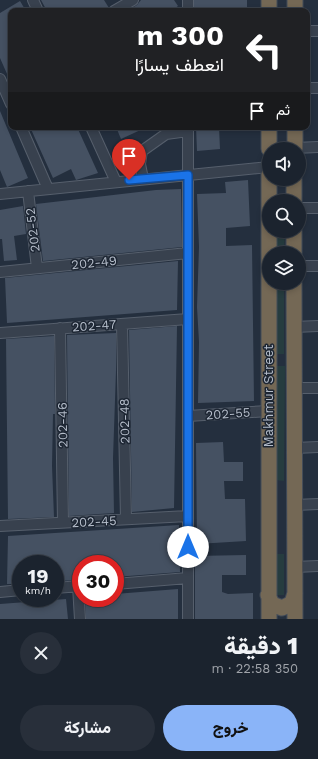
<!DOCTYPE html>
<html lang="ar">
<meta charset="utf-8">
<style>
:root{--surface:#1b232e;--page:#282f3a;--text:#f1f3f6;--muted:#a0a4aa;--line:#39404a;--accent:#8ab4f8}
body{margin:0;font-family:"Work Sans",Vazirmatn,sans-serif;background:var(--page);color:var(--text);direction:rtl;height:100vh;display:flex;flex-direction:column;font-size:15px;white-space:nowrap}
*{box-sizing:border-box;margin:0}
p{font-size:13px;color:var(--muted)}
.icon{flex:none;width:22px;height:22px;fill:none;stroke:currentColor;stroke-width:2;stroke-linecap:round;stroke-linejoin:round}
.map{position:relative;height:619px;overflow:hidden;direction:ltr}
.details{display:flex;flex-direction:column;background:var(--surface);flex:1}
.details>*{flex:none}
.banner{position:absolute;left:8px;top:8px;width:302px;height:122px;border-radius:8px;box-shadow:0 2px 6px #0003,0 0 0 1px var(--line);direction:rtl;background:#202124;color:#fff;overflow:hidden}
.buttons{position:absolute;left:262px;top:142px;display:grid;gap:8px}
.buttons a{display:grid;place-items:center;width:44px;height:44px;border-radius:50%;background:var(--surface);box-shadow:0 2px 6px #0003,0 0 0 1px var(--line);font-size:20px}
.speed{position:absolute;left:12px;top:555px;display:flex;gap:8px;font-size:20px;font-weight:700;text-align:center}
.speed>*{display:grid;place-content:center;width:52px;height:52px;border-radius:50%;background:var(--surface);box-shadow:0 2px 6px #0003,0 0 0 1px var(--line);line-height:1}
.speed small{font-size:10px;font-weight:400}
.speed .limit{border:6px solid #d22;background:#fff;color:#111}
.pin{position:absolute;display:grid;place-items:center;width:34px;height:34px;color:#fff;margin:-41px -17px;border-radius:50% 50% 50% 0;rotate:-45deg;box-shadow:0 0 4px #0007}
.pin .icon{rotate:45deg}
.me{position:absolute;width:44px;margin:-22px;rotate:0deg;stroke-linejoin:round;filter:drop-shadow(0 0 3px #0008)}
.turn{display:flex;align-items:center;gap:14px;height:84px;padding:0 20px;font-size:18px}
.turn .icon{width:52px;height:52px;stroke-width:2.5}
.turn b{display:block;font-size:28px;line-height:34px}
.then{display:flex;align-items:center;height:38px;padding:0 20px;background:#0003;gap:8px;font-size:15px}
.round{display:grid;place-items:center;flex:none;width:42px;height:42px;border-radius:21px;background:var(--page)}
.headline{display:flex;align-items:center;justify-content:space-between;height:68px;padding:0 20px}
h1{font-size:24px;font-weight:800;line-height:30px}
.cta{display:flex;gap:8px;margin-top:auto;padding:8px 20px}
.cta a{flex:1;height:46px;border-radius:24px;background:var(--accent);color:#111;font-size:16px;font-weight:800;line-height:46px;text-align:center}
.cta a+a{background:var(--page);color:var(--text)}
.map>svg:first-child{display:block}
.green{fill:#263c3f}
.building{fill:#455162}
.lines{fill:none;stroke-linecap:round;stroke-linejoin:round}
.minor-casing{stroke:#565f6c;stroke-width:12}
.highway-casing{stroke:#434c59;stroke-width:17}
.minor{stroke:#38414e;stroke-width:10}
.highway{stroke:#746855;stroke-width:15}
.route-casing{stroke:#114b97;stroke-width:10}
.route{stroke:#1a73e8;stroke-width:7}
.labels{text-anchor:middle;stroke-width:3;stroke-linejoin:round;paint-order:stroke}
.street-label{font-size:13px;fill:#b4bcc9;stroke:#1d2633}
</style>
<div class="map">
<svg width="318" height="619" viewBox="0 0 318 619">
<rect width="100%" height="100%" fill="#242f3e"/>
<path class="green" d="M276 231H285L284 253H276Z
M276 283H284V354H276Z
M276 366H285L284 481 275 480Z
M275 554H284V595H275Z"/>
<path class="building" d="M41 0H104L109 8 108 11H47Z
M141 0H174L178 6 171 11H127L137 5Z
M194 0H247V11H224V8L194 9Z
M20 1 26 11H11V83L0 58V13Z
M0 111 28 178 7 187 0 170Z
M30 127H77L98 173 76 180 71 169 53 178Z
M116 127H147L121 139Z
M196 127H219L220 149 197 151Z
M248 180 250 226 226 228V246L252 245 254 401 198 403 199 342 197 307 199 247 197 194 226 193 225 182Z
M181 189 182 247 43 261 36 204 156 190Z
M23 206 26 234 14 236 17 260 4 261 2 239H0V210Z
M178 261 177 310 7 323 5 278Z
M177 326 174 508 132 512 129 330Z
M116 333V371L113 458 114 513 69 516 67 335Z
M54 336 55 414H53L52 466 54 517 8 519 6 339Z
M223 442 224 462H243V481H224L225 499H245L246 541 197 544 196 443Z
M179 525 180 572 115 577V564H81V580L55 581V564H21V584H7L8 536Z
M246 555V575H222V592L228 594 253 593V619H195V556Z
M178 589V619H86L85 598H115V594Z
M66 599 68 619H0V604Z"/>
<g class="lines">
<defs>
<path id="minor" d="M33 0 38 11
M188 0V11
M114 11 133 0
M307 31H318
M0 79 11 104
M307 88H318
M21 127 48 189
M91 127 116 182
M188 127V619
M295 148 318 147
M143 179 140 164 142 151 166 134 188 131
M28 191 37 268
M0 194 269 167
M299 208H318
M299 266H318
M0 272 188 253
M122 324 126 519
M294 327 318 326
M60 328 63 523
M0 333 188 319
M294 388H318
M188 416 268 411
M295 448 318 447
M295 505 318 504
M0 526 188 516
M295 567 318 566
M115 584 188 578
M78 586 80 619
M55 588 81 586
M0 592 21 590"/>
<path id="highway" d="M269 0V11
M295 11V0
M269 127V149
M295 149V127
M294 201V179
M294 253V231
M294 283 295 619
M268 595 272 604 282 608 292 603 295 593
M269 619V174"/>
</defs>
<use href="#minor" class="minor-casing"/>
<use href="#highway" class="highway-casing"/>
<use href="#minor" class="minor"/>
<use href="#highway" class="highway"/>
</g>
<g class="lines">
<defs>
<path id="route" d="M129 180 188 175V547"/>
</defs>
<use href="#route" class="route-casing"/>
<use href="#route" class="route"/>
</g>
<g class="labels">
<g class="street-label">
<text transform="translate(32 230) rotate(-97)" y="5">202-52</text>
<text transform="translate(94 262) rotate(-6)" y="5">202-49</text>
<text transform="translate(94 325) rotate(-4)" y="5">202-47</text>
<text transform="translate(268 396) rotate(-90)" y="5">Makhmur Street</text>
<text transform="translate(228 413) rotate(-4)" y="5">202-55</text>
<text transform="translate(124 421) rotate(-91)" y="5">202-48</text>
<text transform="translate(62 425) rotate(-91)" y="5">202-46</text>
<text transform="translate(94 521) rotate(-3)" y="5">202-45</text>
</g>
</g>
</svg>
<div class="buttons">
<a><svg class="icon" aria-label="sound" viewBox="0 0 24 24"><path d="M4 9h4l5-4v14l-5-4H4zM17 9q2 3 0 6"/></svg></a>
<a><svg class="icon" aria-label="search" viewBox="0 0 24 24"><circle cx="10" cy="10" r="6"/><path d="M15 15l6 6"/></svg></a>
<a><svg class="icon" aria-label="layers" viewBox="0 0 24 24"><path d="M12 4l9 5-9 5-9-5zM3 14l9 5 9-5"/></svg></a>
</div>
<div class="speed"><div>19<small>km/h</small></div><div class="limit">30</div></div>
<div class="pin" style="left:129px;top:180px;background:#d93025"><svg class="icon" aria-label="arrive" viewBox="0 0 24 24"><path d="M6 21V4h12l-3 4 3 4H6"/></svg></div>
<svg class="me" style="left:188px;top:547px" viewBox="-20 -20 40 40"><circle r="19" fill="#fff"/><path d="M0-13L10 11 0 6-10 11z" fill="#1a73e8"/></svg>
<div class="banner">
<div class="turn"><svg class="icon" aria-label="left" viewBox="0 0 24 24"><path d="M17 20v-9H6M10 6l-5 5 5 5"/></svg><div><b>300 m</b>انعطف يسارًا</div></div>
<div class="then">ثم<svg class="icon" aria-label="arrive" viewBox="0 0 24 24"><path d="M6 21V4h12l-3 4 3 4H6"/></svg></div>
</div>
</div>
<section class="details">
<div class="headline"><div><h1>1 دقيقة</h1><p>350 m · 22:58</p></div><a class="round"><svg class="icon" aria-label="close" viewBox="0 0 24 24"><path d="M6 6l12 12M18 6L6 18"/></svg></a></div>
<div class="cta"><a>خروج</a><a>مشاركة</a></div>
</section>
